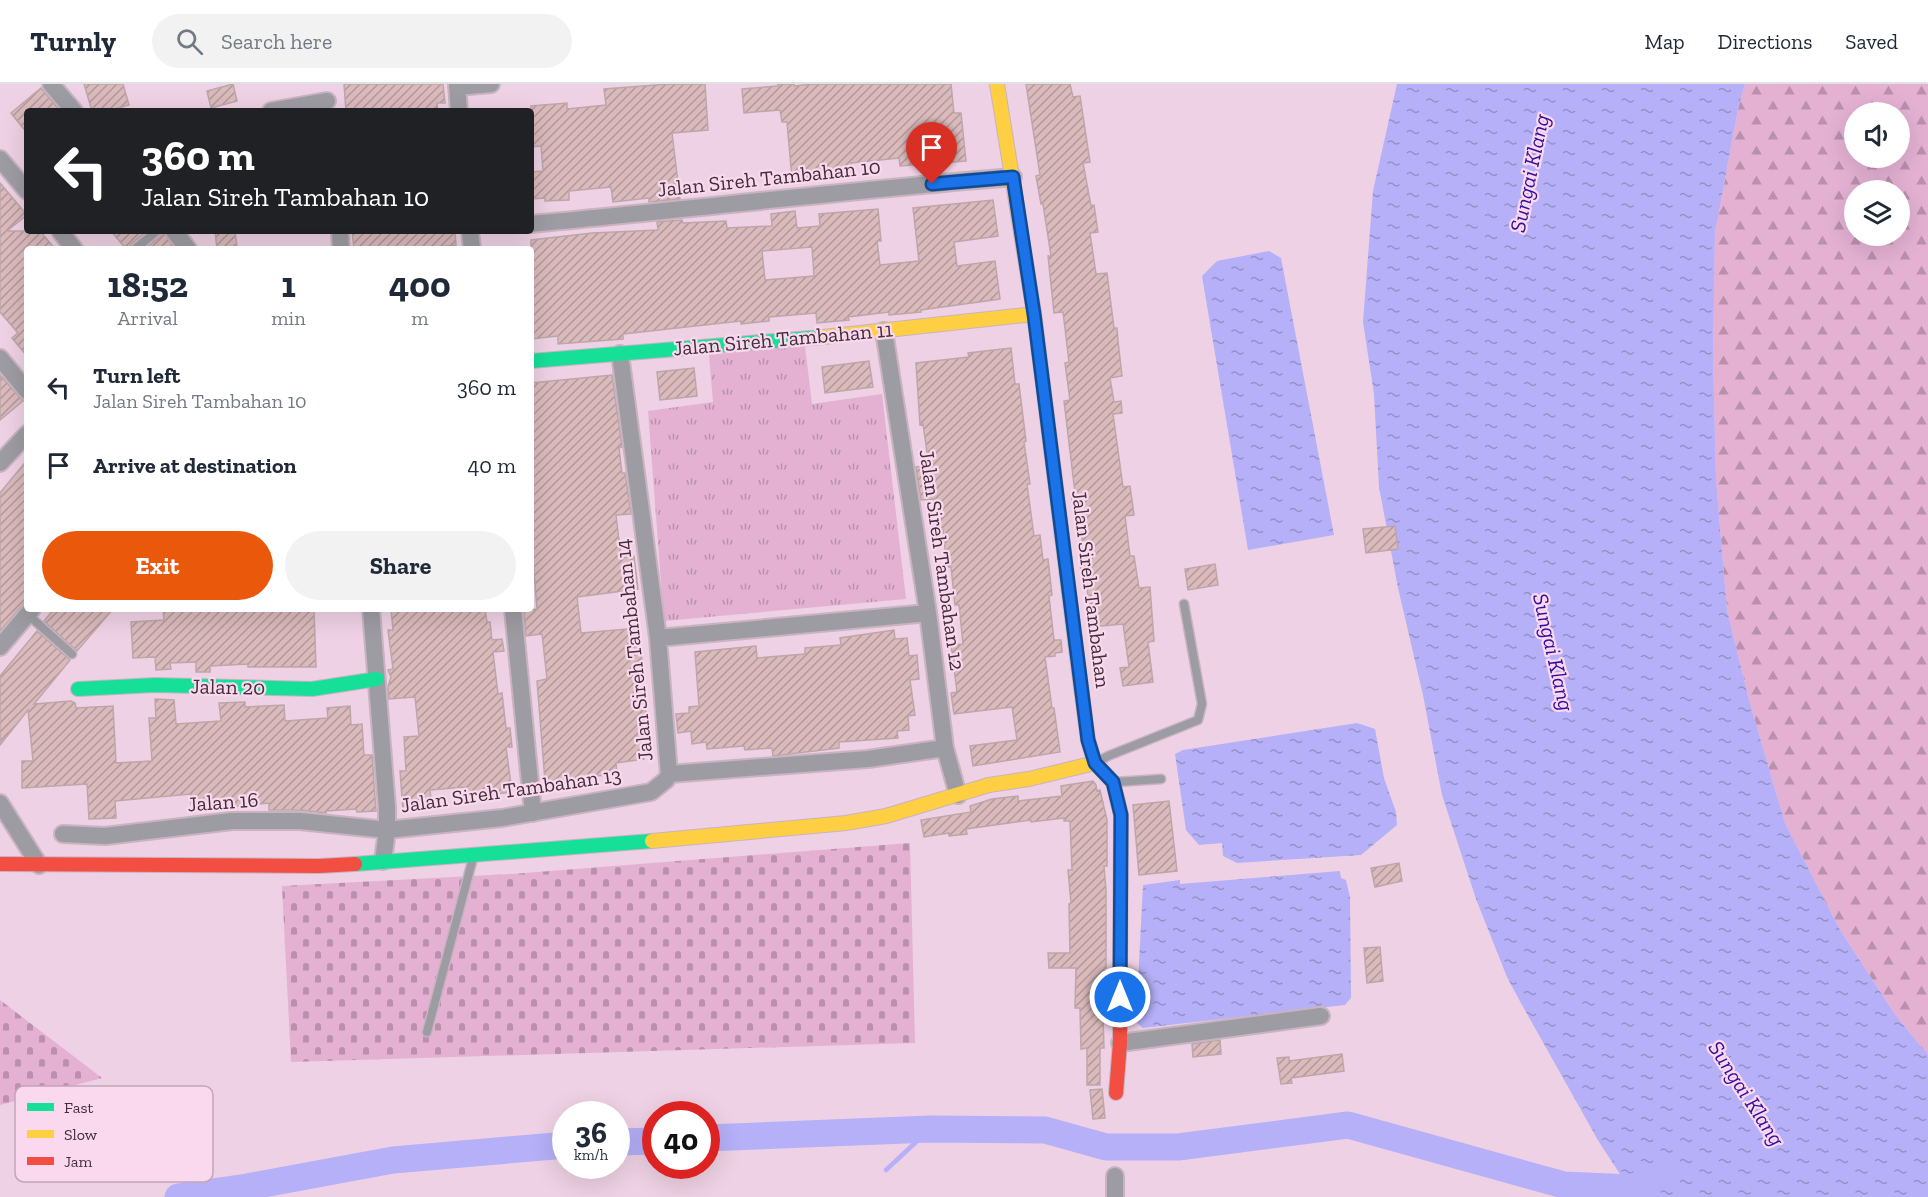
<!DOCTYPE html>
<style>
:root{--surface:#fff;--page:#f2f2f3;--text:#1f2937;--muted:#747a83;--line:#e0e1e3;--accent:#ea580c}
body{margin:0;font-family:"Zilla Slab",serif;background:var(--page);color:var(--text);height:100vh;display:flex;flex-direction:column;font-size:22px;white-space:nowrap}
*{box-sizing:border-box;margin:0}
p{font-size:20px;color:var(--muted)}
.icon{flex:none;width:33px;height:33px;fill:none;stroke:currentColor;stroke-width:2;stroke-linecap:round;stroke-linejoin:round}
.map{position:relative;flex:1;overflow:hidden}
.drawer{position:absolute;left:24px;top:162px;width:510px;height:366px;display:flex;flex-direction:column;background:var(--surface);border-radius:6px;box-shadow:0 6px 24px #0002}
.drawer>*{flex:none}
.banner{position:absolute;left:24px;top:24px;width:510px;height:126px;border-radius:6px;box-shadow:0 6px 24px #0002;background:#202124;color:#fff;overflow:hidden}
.controls{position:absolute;left:1844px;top:18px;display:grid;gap:12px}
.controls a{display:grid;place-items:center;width:66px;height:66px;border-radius:50%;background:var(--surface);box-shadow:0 6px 24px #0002;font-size:30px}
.speed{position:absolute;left:552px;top:1017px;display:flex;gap:12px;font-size:30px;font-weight:700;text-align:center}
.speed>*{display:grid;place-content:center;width:78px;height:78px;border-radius:50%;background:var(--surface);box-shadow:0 6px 24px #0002;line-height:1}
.speed small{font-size:15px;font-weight:400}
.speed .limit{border:9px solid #d22;background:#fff;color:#111}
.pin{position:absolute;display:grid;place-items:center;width:51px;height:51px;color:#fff;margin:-62px -26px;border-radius:50% 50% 50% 0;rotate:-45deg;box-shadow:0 0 6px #0007}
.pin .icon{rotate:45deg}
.me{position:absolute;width:66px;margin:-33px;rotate:0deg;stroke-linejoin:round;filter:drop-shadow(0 0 4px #0008)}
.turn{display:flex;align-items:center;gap:21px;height:126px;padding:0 18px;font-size:27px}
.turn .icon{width:78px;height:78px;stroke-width:2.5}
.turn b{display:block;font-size:42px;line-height:51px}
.eta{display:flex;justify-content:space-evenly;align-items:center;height:102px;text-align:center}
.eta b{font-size:36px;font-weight:700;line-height:42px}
.action{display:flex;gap:12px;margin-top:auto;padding:12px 18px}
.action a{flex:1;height:69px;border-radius:36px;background:var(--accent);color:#fff;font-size:24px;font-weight:700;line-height:69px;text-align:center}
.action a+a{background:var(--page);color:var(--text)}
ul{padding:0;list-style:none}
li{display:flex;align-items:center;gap:18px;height:78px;padding:0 18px}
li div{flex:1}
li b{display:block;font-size:22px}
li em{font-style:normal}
header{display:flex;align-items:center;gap:36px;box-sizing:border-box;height:84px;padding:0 30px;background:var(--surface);border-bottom:2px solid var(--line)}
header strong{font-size:28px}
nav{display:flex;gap:33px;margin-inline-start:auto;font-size:21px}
.search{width:420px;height:54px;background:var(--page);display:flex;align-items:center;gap:15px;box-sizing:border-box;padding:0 21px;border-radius:33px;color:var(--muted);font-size:22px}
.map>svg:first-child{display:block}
.grass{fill:url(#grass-tufts)}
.forest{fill:url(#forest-firs);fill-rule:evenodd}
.cemetery{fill:url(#cemetery-stones)}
.water{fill:url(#water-ripples)}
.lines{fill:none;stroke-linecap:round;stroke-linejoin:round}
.stream{stroke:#b5b0f7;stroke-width:4.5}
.river{stroke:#b5b0f7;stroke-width:27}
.building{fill:url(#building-hatch);stroke:#bda6aa;stroke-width:1.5;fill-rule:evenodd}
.lane-casing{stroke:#c9b3c1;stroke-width:11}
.street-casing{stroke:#c9b3c1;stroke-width:20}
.fast-casing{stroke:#c9b3c1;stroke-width:16}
.slow-casing{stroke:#c9b3c1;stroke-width:16}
.jam-casing{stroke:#c9b3c1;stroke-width:16}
.lane{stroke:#9e9ca3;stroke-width:8}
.street{stroke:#9e9ca3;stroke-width:16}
.fast{stroke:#16e098;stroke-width:14}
.slow{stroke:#ffcf43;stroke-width:14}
.jam{stroke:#f24e42;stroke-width:14}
.route-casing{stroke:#114b97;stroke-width:15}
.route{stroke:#1a73e8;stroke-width:10}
.labels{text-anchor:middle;stroke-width:4.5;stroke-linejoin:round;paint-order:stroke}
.street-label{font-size:21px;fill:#422d3b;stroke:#fad9ee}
.water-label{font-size:22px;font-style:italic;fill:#32109c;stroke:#fad9ee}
.key{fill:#fad9ee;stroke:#c3a5b8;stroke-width:1.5}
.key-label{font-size:16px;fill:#422d3b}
</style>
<header>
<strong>Turnly</strong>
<div class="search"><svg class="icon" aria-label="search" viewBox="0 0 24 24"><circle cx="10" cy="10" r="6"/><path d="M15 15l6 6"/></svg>Search here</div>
<nav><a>Map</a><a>Directions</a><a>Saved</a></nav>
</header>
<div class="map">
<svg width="1928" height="1113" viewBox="0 0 1928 1113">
<defs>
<pattern id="grass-tufts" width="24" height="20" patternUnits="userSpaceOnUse" patternTransform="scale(1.5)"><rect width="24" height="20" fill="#e4b1d3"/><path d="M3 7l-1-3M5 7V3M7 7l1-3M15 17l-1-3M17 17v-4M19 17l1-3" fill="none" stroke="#ba90ac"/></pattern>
<pattern id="forest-firs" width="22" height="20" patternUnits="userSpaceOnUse" patternTransform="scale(1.5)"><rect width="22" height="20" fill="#e4b1d3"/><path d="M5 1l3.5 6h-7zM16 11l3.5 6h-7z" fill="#ba90ac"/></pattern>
<pattern id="cemetery-stones" width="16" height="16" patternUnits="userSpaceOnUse" patternTransform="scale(1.5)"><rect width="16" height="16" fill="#e4b1d3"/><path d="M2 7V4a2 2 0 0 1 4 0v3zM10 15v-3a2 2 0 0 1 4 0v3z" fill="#ba90ac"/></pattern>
<pattern id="water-ripples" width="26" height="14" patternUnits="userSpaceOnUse" patternTransform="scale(1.5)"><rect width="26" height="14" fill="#b5b0f7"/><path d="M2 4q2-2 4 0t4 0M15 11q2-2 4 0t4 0" fill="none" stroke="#9590c9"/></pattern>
<pattern id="building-hatch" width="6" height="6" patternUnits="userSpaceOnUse" patternTransform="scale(1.5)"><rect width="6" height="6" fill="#dbbabc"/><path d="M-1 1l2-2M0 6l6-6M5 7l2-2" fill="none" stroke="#b3989a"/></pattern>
</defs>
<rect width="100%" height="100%" fill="#eed1e4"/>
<path class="grass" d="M805 262 812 320 882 310 906 515 664 537 648 327 713 318 709 271Z"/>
<path class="forest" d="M1745 0H1928V971L1894 929 1840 846 1785 739 1749 616 1727 526 1716 396 1713 271 1715 149 1738 25ZM1854 28H1899V74H1854ZM1854 106H1899V152H1854Z"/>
<path class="cemetery" d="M910 759 915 959 291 978 282 802 512 790Z
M0 916 102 994 0 1021Z"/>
<path class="water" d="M1397 0H1745L1738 25 1715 149 1713 271 1716 396 1727 526 1749 616 1785 739 1840 846 1894 929 1928 971V1113H1635L1599 1058 1522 921 1507 893 1476 815 1442 711 1423 611 1398 504 1379 403 1374 310 1363 238 1373 107Z
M1269 167 1281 174 1334 451 1248 466 1202 192 1217 177Z
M1357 639 1375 645 1384 694 1396 728 1397 741 1361 771 1237 779 1223 772 1222 759 1199 761 1186 746 1175 670 1183 666Z
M1340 787 1341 794 1346 796 1350 813 1351 914 1345 921 1143 944 1136 938 1143 801 1180 796V800Z"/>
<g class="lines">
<path class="stream" d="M886 1086 930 1045"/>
<path class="river" d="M706 1054 930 1045 1045 1046 1106 1063H1178L1348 1041 1564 1101 1631 1104 1665 1090
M616 1058 656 1057
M178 1113 247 1103 393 1076 566 1061"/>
</g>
<path class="building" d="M84 0H123L129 21 108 27H92Z
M233 0 237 17 211 24 207 7Z
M344 0H443L445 19H437L438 27H346Z
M669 0H705L708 46 672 49 680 115 649 118V114L613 118 611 103 569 107V116L545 117V114L531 115V88L543 87 541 62 531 63V22L567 19V25L606 21 604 5Z
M778 0H794V2L813 0H951L954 29H961L966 77 900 82 899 74 851 79 852 91 792 95 787 38H782L780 26 744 29 742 5 778 2Z
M1026 0H1070L1073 13 1080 12 1090 78 1083 79 1091 122 1094 121 1098 148 1090 149 1096 190 1107 189 1114 244H1117L1118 257 1122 292 1110 294 1114 318 1121 317 1122 329 1113 330 1123 403 1130 402 1134 431 1125 432 1130 472H1134L1139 504 1150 503 1154 557 1148 558 1153 598 1123 602 1120 584 1129 583 1123 540 1091 543 1087 502 1083 503 1080 479H1085L1080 439H1076L1071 410 1075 409 1064 317 1070 316 1065 279 1069 278 1063 228 1054 229 1048 172H1051L1043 120H1041L1036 92 1040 91Z
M41 4 60 27H27V49L11 29Z
M0 99 27 131 7 147H40L55 165H27V272L12 254 18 249 0 228Z
M993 116 998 152 954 158 957 182 995 177 1000 215 921 226V228L889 231V228L848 233 849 236 817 239 816 229 769 233V237L741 240V237L623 250V255L558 260V252L531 255V156L592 149 658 146 657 138 682 136 683 139 726 137 727 144 772 142 771 130 795 127 797 144 820 142 819 130 878 125 881 157H877L880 181 919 177 913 124ZM812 163 814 192 765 196 762 167Z
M111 147H147L131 160 129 165H126Z
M163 147 175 165H145L161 152Z
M215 147H235L237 163 217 165Z
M352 147H455L456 161 420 165H354Z
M1011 264 1015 300H1019L1026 357 1024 358 1030 400H1027L1034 452 1040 451 1043 476 1048 475 1052 511 1049 512 1054 556H1061L1062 568 1055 569V572L1045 573 1052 624H1054L1060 668 973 682 970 662 1017 656 1012 623 954 630 951 609 957 608 951 561 963 560 959 521H955L951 483H947L943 446 938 447 934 415 921 416 916 383 929 382 923 340 920 341 916 279 969 273 968 269Z
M869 277 873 303 825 309 822 283Z
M694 284 697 312 660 316 657 288Z
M0 291 23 317 0 336Z
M612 291 622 363 619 364 622 389H625L631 430 616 431 621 474 634 472 638 505 577 513 581 549 639 544 642 577 635 578 640 620H645L647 642 640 643 644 675 616 679 617 690 545 697 537 597 547 595 542 550 526 552 524 527 537 525 533 476H531V299Z
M27 376V516L0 547V409Z
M1395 442 1398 465 1366 469 1363 445Z
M1215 480 1218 501 1188 506 1185 485Z
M54 525H113L77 567 44 537Z
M163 525H314L316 583H248V580L210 582V588H196V578L170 579 171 585 156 586 155 573 133 574 131 538 164 536Z
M391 525H485L487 538H490L492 556 502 555 504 567 493 568 498 610 502 609 506 644H510L512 663H506L512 708 468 713 466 703 430 706 432 723 403 726 400 687H406L404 653 419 652 415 613 389 615 388 603 391 593 388 586 393 585 388 546H393Z
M894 546 895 555 907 554 909 572 917 571 919 595 910 596 915 631 908 632 909 646 897 647 898 654 839 658V664L773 672 772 664 745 666 744 662 707 665 706 658 692 660 691 647 678 649 676 630 689 629V623L699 622 695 568 756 562 757 574 805 570V564L841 561 840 554Z
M37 547 70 576 34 620 71 617 75 619 76 624 113 622 116 679 152 677 149 634H156L155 615 174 616 176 640 221 637 219 619 245 618V623L284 621 285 637 328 634 327 624 350 622 351 641 362 640 364 671H372L376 727 357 728 356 725 326 727V729L300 726H269V719L226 723 225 717 191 720V710L115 717 116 734 89 735 87 700 22 704V677H33L28 626 0 661V592Z
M1093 697 1096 701 1097 707 1100 706 1107 736V782H1104L1106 806V884H1104L1103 931 1104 964H1100V1001H1087V964L1081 965 1080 924H1075L1076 884H1049L1048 869H1070L1069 820 1071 819 1068 786H1072L1070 737H1064V734L1031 738V736L966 745 967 750 949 752V749L924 753 921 736 971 728 970 722 992 715 1018 712V717L1062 712 1061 702Z
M1169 717 1177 787 1139 791 1133 721Z
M1399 779 1402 797 1375 803 1371 784Z
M1380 863 1383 897 1367 899 1364 864Z
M1220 956 1221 970 1193 973 1192 960Z
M1342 970 1344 987 1291 994 1292 999 1281 1000 1277 974 1289 973V977Z
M1102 1005 1105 1034 1093 1035 1090 1006Z"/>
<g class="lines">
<defs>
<path id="lane" d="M135 165 157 147
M27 530 72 570
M1097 678 1108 672 1198 636 1202 620 1184 520
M1116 698 1161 695
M427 948 473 774"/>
<path id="street" d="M51 0 74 27
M457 0 459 27
M457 3 491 0
M271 27 327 17
M0 75 27 107
M531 140C692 125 852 106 1013 93
M60 147 74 165
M174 147 188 165
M340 147 341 165
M470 147 472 165
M884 247 928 529 945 664 958 711
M620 270 658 554 669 690
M0 274 27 307
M0 379 27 350
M371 525 387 724V746L383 777
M513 525 533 729
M658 554 928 529
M0 563 32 525
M669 690 868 675 945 664
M0 719 39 781
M63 750 105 752 232 737H300L387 746 502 734 651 708 666 696 669 690
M1120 959 1321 932
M1115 1113V1092"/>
<path id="fast" d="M1034 229 1077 572
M531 277 823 253
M78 605 155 601 312 605 377 595
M355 780 652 757"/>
<path id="slow" d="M997 0 1034 229
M823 253 1034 230
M1077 572 1088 656 1095 679 1113 698 1121 731 1120 885
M652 757 846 739 886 732 989 701 1029 695 1095 679"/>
<path id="jam" d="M0 780 319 782 355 780
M1116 1009 1120 959V885"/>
</defs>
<use href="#lane" class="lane-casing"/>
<use href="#street" class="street-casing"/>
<use href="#fast" class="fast-casing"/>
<use href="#slow" class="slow-casing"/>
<use href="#jam" class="jam-casing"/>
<use href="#lane" class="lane"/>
<use href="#street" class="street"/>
<use href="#fast" class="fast"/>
<use href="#slow" class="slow"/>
<use href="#jam" class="jam"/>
</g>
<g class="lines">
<defs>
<path id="route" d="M932 100 1013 93 1034 230 1088 656 1095 679 1113 698 1121 731 1120 913"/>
</defs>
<use href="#route" class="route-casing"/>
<use href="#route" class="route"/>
</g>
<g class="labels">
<g class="street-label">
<text transform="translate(769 94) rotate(-6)" y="7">Jalan Sireh Tambahan 10</text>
<text transform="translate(783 255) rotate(-5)" y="7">Jalan Sireh Tambahan 11</text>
<text transform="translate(942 476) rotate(82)" y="7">Jalan Sireh Tambahan 12</text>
<text transform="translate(1091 505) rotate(83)" y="7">Jalan Sireh Tambahan</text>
<text transform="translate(634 566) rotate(-96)" y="7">Jalan Sireh Tambahan 14</text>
<text transform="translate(228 603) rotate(1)" y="7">Jalan 20</text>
<text transform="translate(511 706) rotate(-8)" y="7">Jalan Sireh Tambahan 13</text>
<text transform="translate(223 718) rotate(-4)" y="7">Jalan 16</text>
</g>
<g class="water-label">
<text transform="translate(1529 89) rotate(-78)" y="8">Sungai Klang</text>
<text transform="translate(1554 568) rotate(77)" y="8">Sungai Klang</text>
<text transform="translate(1747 1009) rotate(57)" y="8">Sungai Klang</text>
</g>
</g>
<rect x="15" y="1002" width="198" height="96" rx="9" class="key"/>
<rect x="27" y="1019" width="27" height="8" fill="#16e098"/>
<rect x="27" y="1046" width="27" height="8" fill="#ffcf43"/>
<rect x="27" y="1073" width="27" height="8" fill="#f24e42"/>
<g class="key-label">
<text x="64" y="1029">Fast</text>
<text x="64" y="1056">Slow</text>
<text x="64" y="1083">Jam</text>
</g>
</svg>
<div class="controls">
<a><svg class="icon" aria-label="sound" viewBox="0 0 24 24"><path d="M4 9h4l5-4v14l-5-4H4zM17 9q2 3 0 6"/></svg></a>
<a><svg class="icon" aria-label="layers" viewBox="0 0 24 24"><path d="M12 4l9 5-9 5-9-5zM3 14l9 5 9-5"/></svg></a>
</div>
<div class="speed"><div>36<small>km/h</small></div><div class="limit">40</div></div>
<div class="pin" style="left:932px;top:100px;background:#d93025"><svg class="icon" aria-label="arrive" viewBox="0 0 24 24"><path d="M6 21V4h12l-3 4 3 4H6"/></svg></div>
<svg class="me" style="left:1120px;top:913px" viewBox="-20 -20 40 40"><circle r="17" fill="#1a73e8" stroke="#fff" stroke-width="3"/><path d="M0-11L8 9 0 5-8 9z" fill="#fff"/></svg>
<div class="banner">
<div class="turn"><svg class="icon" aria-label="left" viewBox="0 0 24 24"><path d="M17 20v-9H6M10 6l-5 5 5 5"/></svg><div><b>360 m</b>Jalan Sireh Tambahan 10</div></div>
</div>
<section class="drawer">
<div class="eta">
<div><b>18:52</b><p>Arrival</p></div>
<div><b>1</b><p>min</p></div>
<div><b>400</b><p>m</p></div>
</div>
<ul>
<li><svg class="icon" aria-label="left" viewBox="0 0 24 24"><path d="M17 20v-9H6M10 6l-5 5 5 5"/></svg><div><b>Turn left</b><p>Jalan Sireh Tambahan 10</p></div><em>360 m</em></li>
<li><svg class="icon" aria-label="arrive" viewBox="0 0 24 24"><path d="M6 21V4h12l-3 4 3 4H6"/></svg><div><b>Arrive at destination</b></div><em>40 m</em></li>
</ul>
<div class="action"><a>Exit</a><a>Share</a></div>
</section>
</div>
